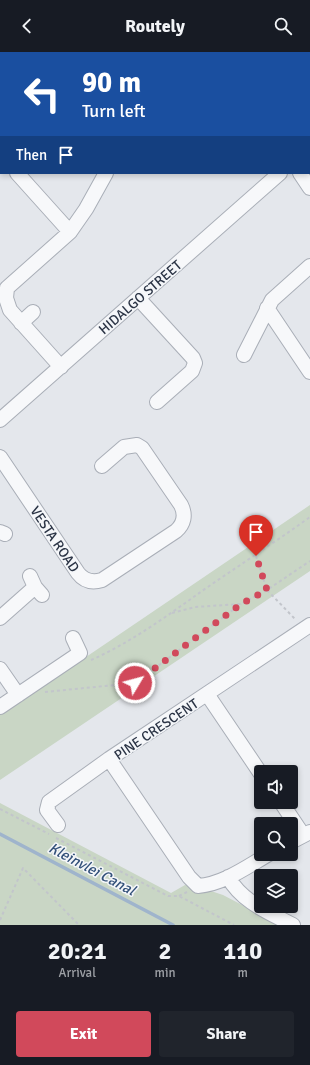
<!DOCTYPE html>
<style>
:root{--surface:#171b24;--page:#20242c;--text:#f1f3f6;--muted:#9ea1a6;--accent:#d1495b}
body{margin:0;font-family:Signika,sans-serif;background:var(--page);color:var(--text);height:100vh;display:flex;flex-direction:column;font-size:15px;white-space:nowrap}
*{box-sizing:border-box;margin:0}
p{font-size:13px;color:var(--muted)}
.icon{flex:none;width:22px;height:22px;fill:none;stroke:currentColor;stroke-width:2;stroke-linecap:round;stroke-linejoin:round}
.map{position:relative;height:873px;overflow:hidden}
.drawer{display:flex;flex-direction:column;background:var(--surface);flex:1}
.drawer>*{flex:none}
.hud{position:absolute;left:0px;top:0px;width:310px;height:122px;box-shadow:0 2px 6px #0003;background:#1a4fa0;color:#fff;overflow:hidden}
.tools{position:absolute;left:254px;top:713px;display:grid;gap:8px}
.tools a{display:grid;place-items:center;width:44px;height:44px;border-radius:4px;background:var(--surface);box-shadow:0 2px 6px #0003;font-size:20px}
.pin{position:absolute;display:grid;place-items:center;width:34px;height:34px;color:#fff;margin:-41px -17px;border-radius:50% 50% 50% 0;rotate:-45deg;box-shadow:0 0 4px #0007}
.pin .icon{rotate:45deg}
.me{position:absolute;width:44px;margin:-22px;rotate:53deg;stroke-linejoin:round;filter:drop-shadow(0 0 3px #0008)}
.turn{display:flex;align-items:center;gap:14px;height:84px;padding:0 16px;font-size:18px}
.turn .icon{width:52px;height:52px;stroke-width:2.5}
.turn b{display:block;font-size:28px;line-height:34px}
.then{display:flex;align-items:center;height:38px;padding:0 16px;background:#0003;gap:8px;font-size:15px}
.eta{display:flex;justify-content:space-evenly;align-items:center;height:68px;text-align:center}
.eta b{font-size:24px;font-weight:700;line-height:28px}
.primary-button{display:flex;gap:8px;margin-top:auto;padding:8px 16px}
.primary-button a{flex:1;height:46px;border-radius:4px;background:var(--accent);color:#fff;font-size:16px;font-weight:700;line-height:46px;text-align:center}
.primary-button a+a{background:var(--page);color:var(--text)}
header{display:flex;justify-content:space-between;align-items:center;height:52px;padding:0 16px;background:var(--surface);font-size:18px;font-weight:700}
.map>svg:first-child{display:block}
.green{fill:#c9d6c5}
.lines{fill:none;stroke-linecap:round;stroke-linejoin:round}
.stream{stroke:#9fb4cc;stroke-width:3.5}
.minor-casing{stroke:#a9aeb7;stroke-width:16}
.path{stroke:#c2c5cb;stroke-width:2;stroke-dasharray:3 3;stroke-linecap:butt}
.minor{stroke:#f7f8fa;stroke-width:14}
.route{stroke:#d1495b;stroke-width:7;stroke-dasharray:0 12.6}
.labels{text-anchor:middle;stroke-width:3;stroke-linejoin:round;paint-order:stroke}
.street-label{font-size:14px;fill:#2b3445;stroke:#f4f6f9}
.water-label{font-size:15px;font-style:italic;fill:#34527a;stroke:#f4f6f9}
</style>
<header><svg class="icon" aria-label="back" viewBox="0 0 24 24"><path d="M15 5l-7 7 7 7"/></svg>Routely<svg class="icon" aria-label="search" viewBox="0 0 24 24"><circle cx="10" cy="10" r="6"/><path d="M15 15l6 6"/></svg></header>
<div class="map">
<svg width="310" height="873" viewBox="0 0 310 873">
<rect width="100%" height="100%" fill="#e4e7ec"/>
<path class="green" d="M310 453V519L0 728V659L83 604 86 605Z
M0 751 171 841 185 833 199 835 223 843 280 873H0Z"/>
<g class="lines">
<path class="stream" d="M0 782 173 873"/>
<defs>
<path id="minor" d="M18 0 19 1
M108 0V1
M242 0V1
M0 55 1 54
M309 95 310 94
M0 101 1 102
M17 121 70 180
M300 121 310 136
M7 236 70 180 86 157 106 121
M7 236 6 246 10 258 61 315
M138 246 193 306 195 311 192 319 157 350
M267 256 310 320
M21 271 33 260
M244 303 272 248 310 214
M0 368 280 121
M0 405 78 521C84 529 92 531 102 528L176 479C184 472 186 463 181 453L142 396 137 393 124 395 102 414
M0 480 5 482
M30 524 35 535 42 543
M0 566 35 535
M0 617 18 643
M207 642 261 722
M0 655 80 601 73 586
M281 750 303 783
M58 773 47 758 49 750 109 707
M291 790 310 780
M269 802C248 814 224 832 198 834L189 825 109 707 310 573
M228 825C242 850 268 860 293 873"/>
</defs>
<use href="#minor" class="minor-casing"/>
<path class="path" d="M61 1 65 0
M256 504 267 538 295 567
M172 561 195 555 241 552 267 538 310 509
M91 608C130 591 167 564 202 539 238 514 274 491 310 465
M45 640 135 631 241 552
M0 757 49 782
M56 786 168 844H179L234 873
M179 844 187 840
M0 868 23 816 79 873"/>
<use href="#minor" class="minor"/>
</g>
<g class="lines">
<path class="route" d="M135 631 241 552 267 538 256 504"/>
</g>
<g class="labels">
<g class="street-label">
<text transform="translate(140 245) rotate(-41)" y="5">HIDALGO STREET</text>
<text transform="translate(55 487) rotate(56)" y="5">VESTA ROAD</text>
<text transform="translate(156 677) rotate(-34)" y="5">PINE CRESCENT</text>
</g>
<g class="water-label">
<text transform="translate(92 817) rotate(28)" y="5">Kleinvlei Canal</text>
</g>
</g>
</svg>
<div class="tools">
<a><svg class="icon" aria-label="sound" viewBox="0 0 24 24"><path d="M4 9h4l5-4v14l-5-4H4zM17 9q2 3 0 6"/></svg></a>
<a><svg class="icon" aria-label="search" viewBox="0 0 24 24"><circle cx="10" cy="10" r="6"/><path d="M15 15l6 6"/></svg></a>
<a><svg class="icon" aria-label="layers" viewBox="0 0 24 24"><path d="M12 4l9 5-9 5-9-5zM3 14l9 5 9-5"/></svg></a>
</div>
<div class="pin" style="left:256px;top:504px;background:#d93025"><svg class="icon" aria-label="arrive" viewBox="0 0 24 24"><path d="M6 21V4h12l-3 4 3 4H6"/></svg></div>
<svg class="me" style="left:135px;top:631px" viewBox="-20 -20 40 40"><circle r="17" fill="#d1495b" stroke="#fff" stroke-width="3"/><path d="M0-11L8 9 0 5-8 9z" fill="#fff"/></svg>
<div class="hud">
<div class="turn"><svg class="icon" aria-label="left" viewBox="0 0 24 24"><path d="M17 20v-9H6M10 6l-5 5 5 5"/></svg><div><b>90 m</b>Turn left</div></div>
<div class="then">Then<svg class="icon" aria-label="arrive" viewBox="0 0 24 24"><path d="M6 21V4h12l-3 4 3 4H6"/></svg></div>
</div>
</div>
<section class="drawer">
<div class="eta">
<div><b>20:21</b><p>Arrival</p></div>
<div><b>2</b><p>min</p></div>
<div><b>110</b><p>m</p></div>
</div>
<div class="primary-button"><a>Exit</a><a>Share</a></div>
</section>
